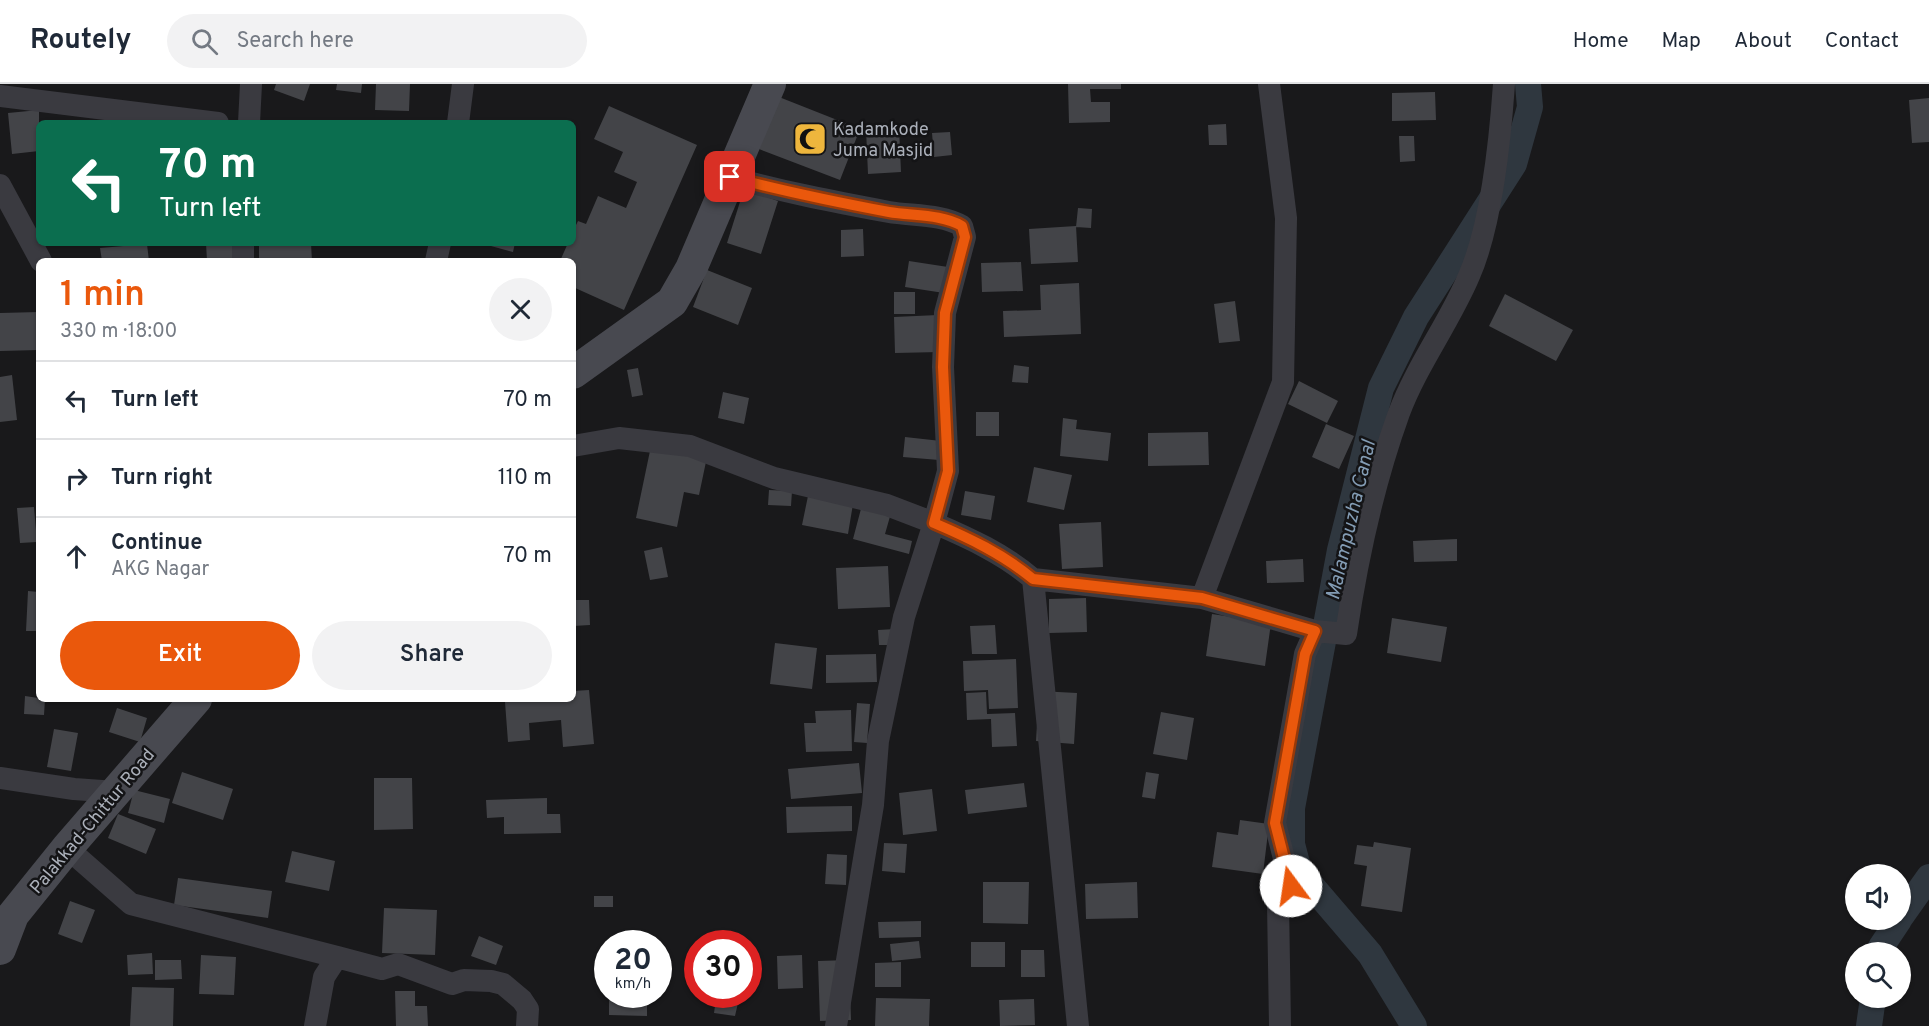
<!DOCTYPE html>
<meta charset="utf-8">
<style>
:root{--surface:#fff;--page:#f2f2f3;--text:#1f2937;--muted:#747a83;--line:#e0e1e3;--accent:#ea580c}
body{margin:0;font-family:Overpass,sans-serif;background:var(--page);color:var(--text);height:100vh;display:flex;flex-direction:column;font-size:22px;white-space:nowrap}
*{box-sizing:border-box;margin:0}
p{font-size:20px;color:var(--muted)}
.icon{flex:none;width:33px;height:33px;fill:none;stroke:currentColor;stroke-width:2;stroke-linecap:round;stroke-linejoin:round}
.map{position:relative;flex:1;overflow:hidden}
.sheet{position:absolute;left:36px;top:174px;width:540px;height:444px;display:flex;flex-direction:column;background:var(--surface);border-radius:9px;box-shadow:0 2px 4px #0004}
.sheet>*{flex:none}
.hud{position:absolute;left:36px;top:36px;width:540px;height:126px;border-radius:9px;box-shadow:0 2px 4px #0004;background:#0b6e4f;color:#fff;overflow:hidden}
.controls{position:absolute;left:1845px;top:780px;display:grid;gap:12px}
.controls a{display:grid;place-items:center;width:66px;height:66px;border-radius:50%;background:var(--surface);box-shadow:0 2px 4px #0004;font-size:30px}
.speed{position:absolute;left:594px;top:846px;display:flex;gap:12px;font-size:30px;font-weight:700;text-align:center}
.speed>*{display:grid;place-content:center;width:78px;height:78px;border-radius:50%;background:var(--surface);box-shadow:0 2px 4px #0004;line-height:1}
.speed small{font-size:15px;font-weight:400}
.speed .limit{border:9px solid #d22;background:#fff;color:#111}
.pin{position:absolute;display:grid;place-items:center;width:51px;height:51px;color:#fff;margin:-26px;border-radius:12px;box-shadow:0 3px 9px #0006}
.me{position:absolute;width:66px;margin:-33px;rotate:346deg;stroke-linejoin:round;filter:drop-shadow(0 0 4px #0008)}
.turn{display:flex;align-items:center;gap:21px;height:126px;padding:0 24px;font-size:27px}
.turn .icon{width:78px;height:78px;stroke-width:2.5}
.turn b{display:block;font-size:42px;line-height:51px}
.round{display:grid;place-items:center;flex:none;width:63px;height:63px;border-radius:32px;background:var(--page)}
.summary{display:flex;align-items:center;justify-content:space-between;height:102px;padding:0 24px}
h1{font-size:36px;font-weight:600;line-height:45px;color:var(--accent)}
.primary-button{display:flex;gap:12px;margin-top:auto;padding:12px 24px}
.primary-button a{flex:1;height:69px;border-radius:36px;background:var(--accent);color:#fff;font-size:24px;font-weight:600;line-height:69px;text-align:center}
.primary-button a+a{background:var(--page);color:var(--text)}
ul{padding:0;list-style:none}
li{display:flex;align-items:center;gap:18px;height:78px;padding:0 24px;border-top:2px solid var(--line)}
li div{flex:1}
li b{display:block;font-size:22px}
li em{font-style:normal}
header{display:flex;align-items:center;gap:36px;box-sizing:border-box;height:84px;padding:0 30px;background:var(--surface);border-bottom:2px solid var(--line)}
header strong{font-size:28px}
nav{display:flex;gap:33px;margin-inline-start:auto;font-size:21px}
.search{width:420px;height:54px;background:var(--page);display:flex;align-items:center;gap:15px;box-sizing:border-box;padding:0 21px;border-radius:33px;color:var(--muted);font-size:22px}
.map>svg:first-child{display:block}
.lines{fill:none;stroke-linecap:round;stroke-linejoin:round}
.canal{stroke:#2f373f;stroke-width:26}
.building{fill:#434448}
.minor{stroke:#3a3a40;stroke-width:22}
.secondary{stroke:#484950;stroke-width:32}
.route-casing{stroke:#983908;stroke-width:15}
.route{stroke:#ea580c;stroke-width:10}
.labels{text-anchor:middle;stroke-width:5;stroke-linejoin:round;paint-order:stroke}
.poi-label{font-size:18px;fill:#abb0ba;stroke:#141416;text-anchor:start}
.street-label{font-size:18px;fill:#abb0ba;stroke:#141416}
.water-label{font-size:20px;font-style:italic;fill:#839cb4;stroke:#141416}
</style>
<header>
<strong>Routely</strong>
<div class="search"><svg class="icon" aria-label="search" viewBox="0 0 24 24"><circle cx="10" cy="10" r="6"/><path d="M15 15l6 6"/></svg>Search here</div>
<nav><a>Home</a><a>Map</a><a>About</a><a>Contact</a></nav>
</header>
<div class="map">
<svg width="1929" height="942" viewBox="0 0 1929 942">
<rect width="100%" height="100%" fill="#19191b"/>
<g class="lines">
<path class="canal" d="M1900 834 1929 793
M1880 868 1881 863 1899 836
M1414 942 1370 870 1299 787 1292 760V724L1340 466 1381 304 1416 233 1514 80 1530 23 1528 0
M1869 942 1873 914"/>
</g>
<path class="building" d="M276 0H310L304 17 274 6Z
M337 0H362L361 9 336 6Z
M376 0H410L409 27 375 26Z
M1068 0H1121V5H1090L1091 18H1110V38L1069 39Z
M1435 8 1436 36 1392 37V9Z
M779 13 860 45 840 96 759 65Z
M1929 14V58L1912 59 1909 16Z
M609 22 697 61 624 226 573 203V177H560L568 159H573V147L578 137 586 140 598 112 626 124 637 98 614 88 623 68 594 55Z
M39 26V67L12 70 8 29Z
M1226 40 1227 61H1209L1208 41Z
M899 43 901 88 868 90 866 45Z
M950 48 952 71 934 73 932 49Z
M1399 52H1414L1415 77 1400 78Z
M744 105 778 117 761 170 727 159Z
M1078 124 1092 125 1091 144 1076 143Z
M1076 142 1078 178 1031 180 1029 145Z
M863 145 864 172 841 173V146Z
M206 159H239L241 177H207Z
M259 159H311L312 177H259Z
M480 159H515L513 168Z
M147 160 149 177H102L100 164Z
M909 177 948 183 944 209 905 203Z
M1021 178 1023 207 982 208 981 179Z
M707 186 752 204 738 241 693 223Z
M1079 199 1081 250 1004 253 1003 227 1041 226 1040 201Z
M894 208H915V230H894Z
M1505 210 1573 246 1556 277 1489 242Z
M1235 217 1240 257 1219 259 1214 220Z
M39 228V266L0 267V229Z
M938 231 940 268 895 269 894 233Z
M1014 281 1029 283 1028 299 1012 298Z
M638 284 643 311 632 313 627 286Z
M12 291 17 336 0 338V293Z
M1299 297 1338 317 1327 339 1288 320Z
M723 308 749 314 744 340 718 334Z
M976 328H999V352H976Z
M1063 334 1077 336 1076 345 1111 349 1108 377 1060 372Z
M1326 340 1354 352 1339 385 1312 373Z
M1208 348 1209 381 1148 382V349Z
M905 353 941 357 939 376 903 373Z
M651 362 707 373 699 411 684 408 677 443 636 434Z
M1034 383 1072 391 1064 426 1027 418Z
M769 406 792 407 791 422 768 421Z
M965 407 995 412 991 436 961 431Z
M808 412 853 420 848 450 802 441Z
M862 421 891 429 885 450 912 457 909 470 853 455Z
M34 423 37 458 20 459 17 424Z
M1101 438 1103 483 1062 485 1059 440Z
M1457 455V477L1414 478 1413 457Z
M662 463 668 493 650 496 644 467Z
M1303 475 1304 498 1267 499 1266 477Z
M888 482 890 523 838 525 836 484Z
M28 507 39 508V547H26Z
M1086 514 1087 548 1049 549V515Z
M573 516H589L590 541 573 542Z
M1212 530 1271 539 1265 582 1206 572Z
M1392 534 1447 543 1441 578 1387 569Z
M995 541 997 570H972L970 542Z
M895 545 896 561H879L878 546Z
M775 559 817 564 812 605 770 600Z
M876 570 877 598 826 599V571Z
M1016 575 1018 624 989 625 988 606 964 607 963 577Z
M589 606 594 660 563 663 561 636 529 639 530 656 508 658 505 618 573 615V607Z
M1039 607 1077 609 1074 660 1036 657Z
M986 608 987 630 1015 629 1017 662 992 663 991 635 967 636 966 609Z
M25 612 45 615 44 631 24 630Z
M857 619 870 620 867 659 854 658Z
M117 624 147 634 140 658 109 648Z
M851 626 852 667 806 668 804 639H816L815 627Z
M1161 628 1194 634 1187 676 1153 670Z
M54 645 78 649 71 687 47 683Z
M859 679 862 709 791 715 788 685Z
M182 688 233 705 223 736 172 719Z
M1146 688 1159 690 1155 715 1142 713Z
M374 694H412L413 745 374 746Z
M1024 699 1027 723 968 730 965 706Z
M932 705 937 747 903 751 899 709Z
M134 706 170 715 164 739 128 729Z
M547 714V730H560L561 749 504 750V733L487 734 486 716Z
M852 722V747L787 749 786 723Z
M118 730 156 745 146 770 108 754Z
M1240 736 1269 740 1263 790 1212 783 1217 748 1238 751Z
M1374 758 1411 764 1402 828 1361 822 1367 782 1354 780 1357 761 1373 763Z
M884 759 907 760 905 789 882 787Z
M292 767 335 777 329 807 285 798Z
M827 770 847 771 846 801 825 800Z
M178 794 272 807 268 834 174 821Z
M983 798H1029L1028 840 983 839Z
M1137 798 1138 834 1086 835 1085 800Z
M594 812H613V823H594Z
M70 817 95 826 82 859 58 850Z
M384 824 437 826 435 871 382 869Z
M921 837V853L879 854 878 838Z
M479 852 503 862 496 881 471 872Z
M919 857 921 874 892 877 890 860Z
M971 858H1005V883H971Z
M1021 866H1044L1045 893H1021Z
M152 869 153 890 128 891 127 871Z
M201 871 236 873 234 911 199 910Z
M802 871 803 904 778 905 777 872Z
M155 876H181L182 895 155 896Z
M849 876 851 936 820 937 818 877Z
M901 878V903H875V879Z
M132 903 174 904 173 942H130Z
M395 907H415V922H427L428 942H396Z
M609 910H647V932L609 931Z
M876 914 930 915 929 942H875Z
M716 915 738 919 735 932 714 929Z
M1034 915 1035 941 1000 942 999 916Z"/>
<g class="lines">
<path class="minor" d="M0 12 218 39
M249 39 251 0
M458 39 463 0
M730 93C783 108 836 118 889 128 912 132 942 130 962 142L965 153 945 229 943 283 948 387 934 439C969 454 1004 470 1033 495L1202 514 1315 547 1346 550C1357 475 1373 401 1399 329 1417 281 1449 239 1469 192 1492 140 1500 57 1504 0
M0 101 41 177
M243 177V159
M436 177 440 159
M573 362 619 354 690 362 774 394 887 421 934 439 904 533 878 657 873 721 836 942
M1033 495 1078 942
M1202 514 1283 298 1286 134 1269 0
M0 694 74 705 116 708
M67 764 131 820 337 873
M315 942 324 893 337 873 382 885 398 880 452 900 464 896 491 897 503 900 522 916 528 925 527 942
M1280 942 1278 819 1291 802 1275 739 1305 570 1315 547"/>
<path class="secondary" d="M573 289 672 218 691 185 770 0
M0 865 13 831 67 764 196 615"/>
</g>
<g class="lines">
<defs>
<path id="route" d="M730 93C783 107 836 118 889 128 912 132 942 130 962 142L965 153 945 229 943 283 948 387 934 439C969 454 1003 470 1033 495L1202 514 1315 547 1305 570 1275 739 1291 802"/>
</defs>
<use href="#route" class="route-casing"/>
<use href="#route" class="route"/>
</g>
<defs>
<symbol id="mosque-square" viewBox="-11 -11 22 22"><rect x="-9" y="-9" width="18" height="18" rx="4" fill="#eeb63d" stroke="#141416"/><path d="M3.5-4.9A6 6 0 1 0 3.5 4.9A5 5 0 1 1 3.5-4.9Z" fill="#111"/></symbol>
</defs>
<g fill-rule="evenodd">
<use href="#mosque-square" x="791" y="36" width="38" height="38"/>
</g>
<g class="labels">
<g class="poi-label">
<text x="833" y="51">Kadamkode<tspan x="833" dy="21">Juma Masjid</tspan></text>
</g>
<g class="street-label">
<text transform="translate(92 737) rotate(-50)" y="6">Palakkad-Chittur Road</text>
</g>
<g class="water-label">
<text transform="translate(1350 436) rotate(-77)" y="7">Malampuzha Canal</text>
</g>
</g>
</svg>
<div class="controls">
<a><svg class="icon" aria-label="sound" viewBox="0 0 24 24"><path d="M4 9h4l5-4v14l-5-4H4zM17 9q2 3 0 6"/></svg></a>
<a><svg class="icon" aria-label="search" viewBox="0 0 24 24"><circle cx="10" cy="10" r="6"/><path d="M15 15l6 6"/></svg></a>
</div>
<div class="speed"><div>20<small>km/h</small></div><div class="limit">30</div></div>
<div class="pin" style="left:730px;top:93px;background:#d93025"><svg class="icon" aria-label="arrive" viewBox="0 0 24 24"><path d="M6 21V4h12l-3 4 3 4H6"/></svg></div>
<svg class="me" style="left:1291px;top:802px" viewBox="-20 -20 40 40"><circle r="19" fill="#fff"/><path d="M0-13L10 11 0 6-10 11z" fill="#ea580c"/></svg>
<div class="hud">
<div class="turn"><svg class="icon" aria-label="left" viewBox="0 0 24 24"><path d="M17 20v-9H6M10 6l-5 5 5 5"/></svg><div><b>70 m</b>Turn left</div></div>
</div>
<section class="sheet">
<div class="summary"><div><h1>1 min</h1><p>330 m · 18:00</p></div><a class="round"><svg class="icon" aria-label="close" viewBox="0 0 24 24"><path d="M6 6l12 12M18 6L6 18"/></svg></a></div>
<ul>
<li><svg class="icon" aria-label="left" viewBox="0 0 24 24"><path d="M17 20v-9H6M10 6l-5 5 5 5"/></svg><div><b>Turn left</b></div><em>70 m</em></li>
<li><svg class="icon" aria-label="right" viewBox="0 0 24 24"><path d="M7 20v-9h11M14 6l5 5-5 5"/></svg><div><b>Turn right</b></div><em>110 m</em></li>
<li><svg class="icon" aria-label="ahead" viewBox="0 0 24 24"><path d="M12 20V5M6 11l6-6 6 6"/></svg><div><b>Continue</b><p>AKG Nagar</p></div><em>70 m</em></li>
</ul>
<div class="primary-button"><a>Exit</a><a>Share</a></div>
</section>
</div>
